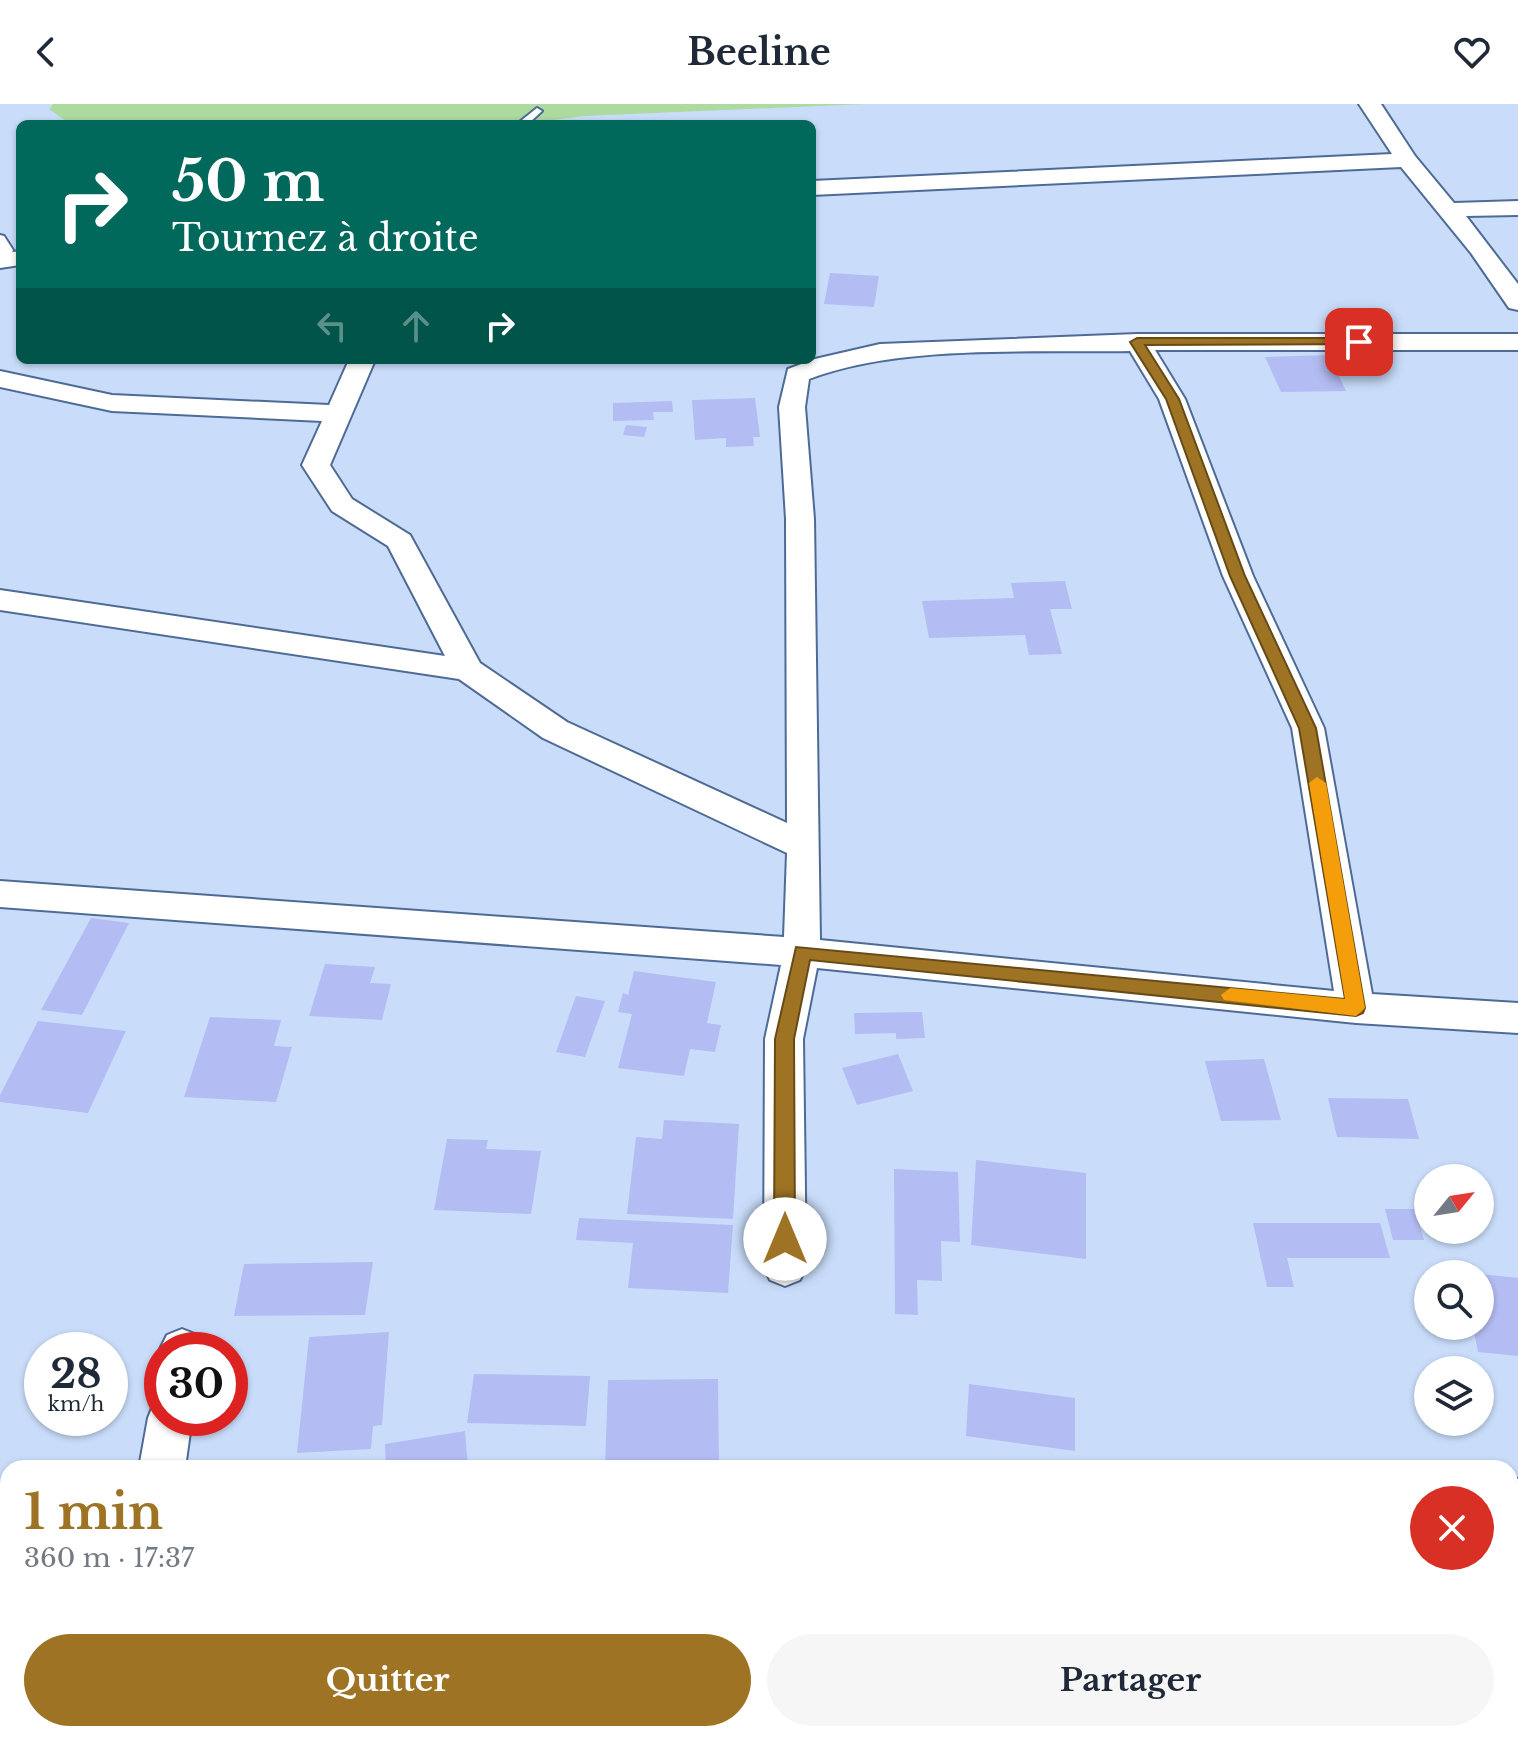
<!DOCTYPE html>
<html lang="fr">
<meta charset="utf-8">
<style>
:root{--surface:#fff;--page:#f6f6f7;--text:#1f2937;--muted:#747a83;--accent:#9f7324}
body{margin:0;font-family:"Libre Baskerville",serif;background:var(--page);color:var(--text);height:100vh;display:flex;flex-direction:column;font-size:30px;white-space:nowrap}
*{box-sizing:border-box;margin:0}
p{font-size:26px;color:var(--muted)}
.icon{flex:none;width:44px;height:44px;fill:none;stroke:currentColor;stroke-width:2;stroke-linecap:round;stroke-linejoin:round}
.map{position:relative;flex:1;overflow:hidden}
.side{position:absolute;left:0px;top:1356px;width:1518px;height:282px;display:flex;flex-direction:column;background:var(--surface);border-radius:24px 24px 0 0;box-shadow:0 2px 6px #0004}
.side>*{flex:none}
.hud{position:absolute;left:16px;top:16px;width:800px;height:244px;border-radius:12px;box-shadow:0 2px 6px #0004;background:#00695c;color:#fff;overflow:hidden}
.needle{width:52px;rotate:60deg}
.controls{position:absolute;left:1414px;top:1060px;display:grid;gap:16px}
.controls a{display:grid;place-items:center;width:80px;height:80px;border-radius:50%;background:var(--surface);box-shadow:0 2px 6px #0004;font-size:40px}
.speed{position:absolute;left:24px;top:1228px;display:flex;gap:16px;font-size:40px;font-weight:700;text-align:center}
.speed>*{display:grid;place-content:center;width:104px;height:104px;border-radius:50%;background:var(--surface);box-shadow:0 2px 6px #0004;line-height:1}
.speed small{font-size:20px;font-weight:400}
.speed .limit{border:12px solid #d22;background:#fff;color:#111}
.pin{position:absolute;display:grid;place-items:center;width:68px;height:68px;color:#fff;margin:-34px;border-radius:16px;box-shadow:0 4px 12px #0006}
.me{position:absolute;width:88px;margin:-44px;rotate:0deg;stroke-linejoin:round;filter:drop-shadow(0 0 6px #0008)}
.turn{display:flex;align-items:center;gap:28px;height:168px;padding:0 24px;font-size:36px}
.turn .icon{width:104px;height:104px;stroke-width:2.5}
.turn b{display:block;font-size:56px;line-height:68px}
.lanes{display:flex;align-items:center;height:76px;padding:0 24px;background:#0003;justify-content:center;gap:40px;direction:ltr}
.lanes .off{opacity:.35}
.round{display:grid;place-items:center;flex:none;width:84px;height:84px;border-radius:42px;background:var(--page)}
.head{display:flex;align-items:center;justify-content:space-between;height:136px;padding:0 24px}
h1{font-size:48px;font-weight:700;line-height:60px;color:var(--accent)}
.cta{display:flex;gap:16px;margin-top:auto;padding:16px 24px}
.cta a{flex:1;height:92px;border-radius:48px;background:var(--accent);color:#fff;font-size:32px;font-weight:700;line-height:92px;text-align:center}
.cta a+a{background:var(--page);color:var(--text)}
header{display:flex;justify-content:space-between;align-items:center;height:104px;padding:0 24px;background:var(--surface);font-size:36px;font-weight:700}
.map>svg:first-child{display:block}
.green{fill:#adda9f}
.building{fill:#b4bcf4}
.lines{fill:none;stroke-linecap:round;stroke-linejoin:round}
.lane-casing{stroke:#4e6b95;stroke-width:4}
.street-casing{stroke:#4e6b95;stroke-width:4}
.lane{fill:#fff;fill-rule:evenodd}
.street{fill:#fff;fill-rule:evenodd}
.route{fill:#9f7324;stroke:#674b17;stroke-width:2}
.slow{fill:#f59e0b}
</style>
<header><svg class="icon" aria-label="back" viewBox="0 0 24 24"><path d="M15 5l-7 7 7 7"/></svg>Beeline<svg class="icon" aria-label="heart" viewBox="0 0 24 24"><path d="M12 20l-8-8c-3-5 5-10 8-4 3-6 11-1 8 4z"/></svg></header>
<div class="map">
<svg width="1518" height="1637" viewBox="0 0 1518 1637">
<rect width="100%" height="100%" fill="#c9ddfa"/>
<path class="green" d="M53 0H866L585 12 521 20 321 16 283 20H70L49 5Z"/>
<path class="building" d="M830 169 879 172 874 203 824 200Z
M1329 251 1346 287 1281 288 1265 253Z
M755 294 760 333H753L754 342 726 343V334L695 336 692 296Z
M672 297 673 308H653L654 316 613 317V299Z
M626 321 647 323 644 333 623 331Z
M1065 477 1072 505H1050L1062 550 1029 551 1025 531 929 534 922 497 1014 494 1011 479Z
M91 814 129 819 82 911 41 906Z
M325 860 375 863 370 879 391 880 382 916 309 912Z
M634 867 716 878 707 919 721 921 715 948 690 945 684 972 618 964 632 910 618 908 623 889 628 891Z
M576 892 605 897 585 953 556 948Z
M922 908 925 934 896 935V929L855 930 854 909Z
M210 913 281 916 274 942 292 943 276 998 184 993Z
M38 917 126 927 88 1009 0 998V991Z
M898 950 913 987 857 1001 842 964Z
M1264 955 1281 1016 1221 1017 1205 957Z
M1328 994 1408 995 1419 1035 1337 1033Z
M664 1016 739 1020 733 1115 627 1110 636 1033 662 1035Z
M447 1035 488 1036 486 1045 541 1047 531 1110 434 1106Z
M976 1056 1086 1069V1155L971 1141Z
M894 1065 958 1068 960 1138 941 1137 942 1177 917 1176 918 1211 895 1210Z
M1385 1105H1415L1424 1136H1393Z
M579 1114 733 1121 728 1189 628 1184 633 1139 576 1136Z
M1253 1119H1380L1390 1154H1287L1294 1183H1267Z
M373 1158 365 1211 234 1212 244 1160Z
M1480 1170 1518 1174V1252L1478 1248 1473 1222H1480Z
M389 1228 382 1321 373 1322 371 1345 297 1349 309 1233Z
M474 1270 590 1272 586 1322 467 1319Z
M718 1275 719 1364H605L608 1276Z
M969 1280 1075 1294V1347L966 1332Z
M465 1327 468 1364H386L385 1340Z
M367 1630H456L457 1637H368Z
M885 1630H975V1637H885Z
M1081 1630H1136L1137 1637H1082Z"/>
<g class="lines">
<defs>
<path id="lane" d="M537 4 542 7 528 20H517Z
M0 131 4 132 13 146 9 158 0 156Z"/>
<path id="street" d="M1359 0H1381L1415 52 1454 99 1518 97V111L1466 112 1518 180V206L1509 204 1471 149 1401 63 812 91V77L1392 50Z
M20 147V161L0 164V150Z
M1137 230H1518V246H1155L1185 295 1253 472 1324 624 1372 890 1518 899V929L1356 919 817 864 803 935 806 1163 800 1176 785 1182 770 1176 764 1163 765 935 781 861 0 803V777L784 833 787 749 543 634 459 575 0 506V486L445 552 388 442 332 407 302 361 322 317 112 307 0 283V267L112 291 329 301 349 256H375L330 361 352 395 410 431 480 559 567 618 787 719 786 415 779 303 788 265 815 255 880 240ZM1130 247 1159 295 1223 472 1292 624 1334 887 820 836 814 415 805 303 809 275C900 240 1031 249 1130 247Z
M182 1225 197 1231 204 1246H162V1250L160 1245 167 1231Z
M162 1296V1314H192L185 1364H139L148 1314 154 1299Z
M1510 1375H1518V1421H1510Z
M194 1630H244L247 1637H197Z"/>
</defs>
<use href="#lane" class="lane-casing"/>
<use href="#street" class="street-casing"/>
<use href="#lane" class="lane"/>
<use href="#street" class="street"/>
</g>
<path class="route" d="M1359 234 1364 235V240L1145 241 1179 295 1245 472 1316 624 1365 904 1363 909 1356 912 810 856 794 935 795 1135 792 1141H777L774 1135 775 935 796 843 1345 895 1299 624 1230 472 1166 295 1130 238 1137 234Z"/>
<path class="slow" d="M1317 673 1326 679 1365 904 1356 912 1224 896 1221 891 1230 884 1345 895 1309 679Z"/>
</svg>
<div class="controls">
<a><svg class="needle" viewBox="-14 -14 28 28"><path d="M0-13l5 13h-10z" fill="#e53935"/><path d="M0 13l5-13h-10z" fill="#747a83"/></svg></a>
<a><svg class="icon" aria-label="search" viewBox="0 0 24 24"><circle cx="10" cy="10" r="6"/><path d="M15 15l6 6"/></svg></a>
<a><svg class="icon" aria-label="layers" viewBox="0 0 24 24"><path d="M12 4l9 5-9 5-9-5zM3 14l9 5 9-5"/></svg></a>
</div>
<div class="speed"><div>28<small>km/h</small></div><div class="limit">30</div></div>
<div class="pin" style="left:1359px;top:238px;background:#d93025"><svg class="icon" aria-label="arrive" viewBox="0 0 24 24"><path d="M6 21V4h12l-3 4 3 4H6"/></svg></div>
<svg class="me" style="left:785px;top:1135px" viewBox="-20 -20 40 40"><circle r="19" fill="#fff"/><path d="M0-13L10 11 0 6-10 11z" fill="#9f7324"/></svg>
<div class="hud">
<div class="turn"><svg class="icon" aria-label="right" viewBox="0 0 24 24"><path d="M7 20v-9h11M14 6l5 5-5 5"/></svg><div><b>50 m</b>Tournez à droite</div></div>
<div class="lanes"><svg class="icon off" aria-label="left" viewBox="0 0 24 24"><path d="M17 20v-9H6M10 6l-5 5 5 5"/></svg><svg class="icon off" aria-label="ahead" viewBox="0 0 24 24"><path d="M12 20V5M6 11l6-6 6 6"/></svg><svg class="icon" aria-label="right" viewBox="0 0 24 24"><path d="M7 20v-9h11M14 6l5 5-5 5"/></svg></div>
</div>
<section class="side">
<div class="head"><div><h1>1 min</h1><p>360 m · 17:37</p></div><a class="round" style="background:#d93025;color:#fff"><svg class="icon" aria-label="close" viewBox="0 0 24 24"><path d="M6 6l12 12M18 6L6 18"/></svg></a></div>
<div class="cta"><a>Quitter</a><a>Partager</a></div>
</section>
</div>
